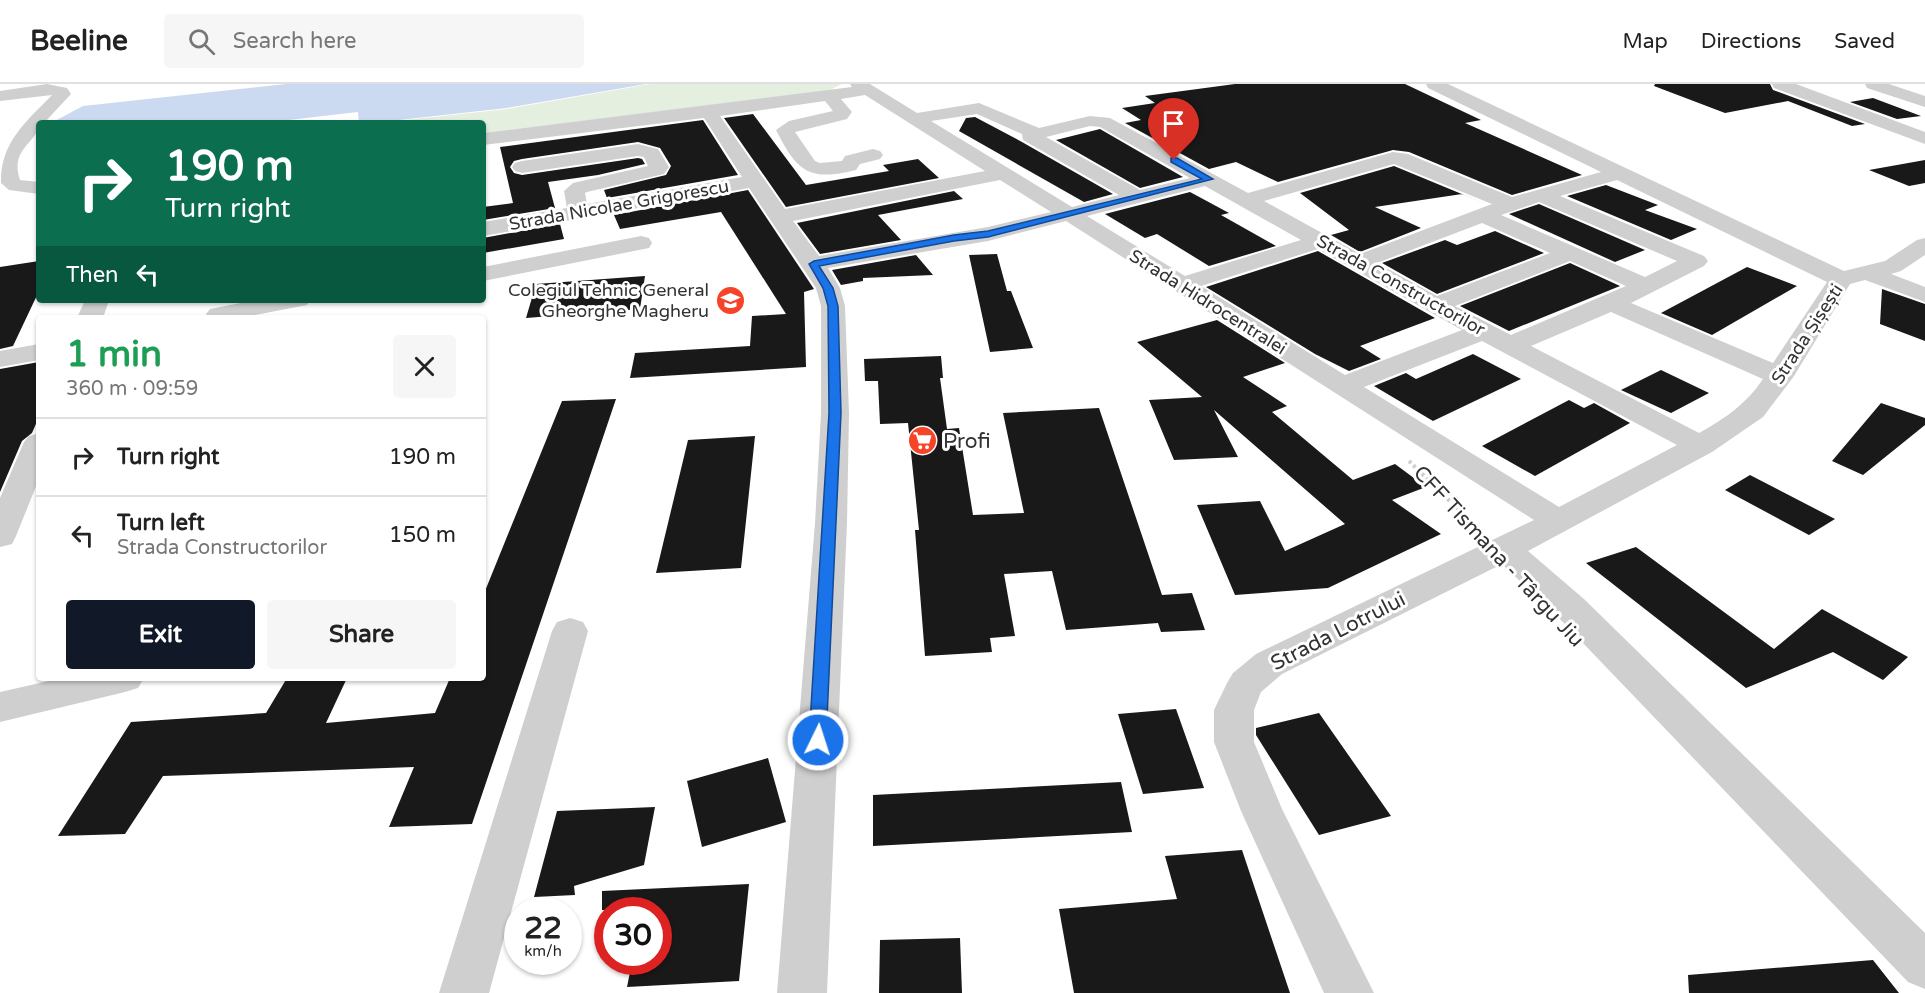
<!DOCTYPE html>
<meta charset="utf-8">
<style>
:root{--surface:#fff;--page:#f6f6f6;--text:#222;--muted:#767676;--line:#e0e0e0;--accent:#111827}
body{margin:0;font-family:"Varela Round",sans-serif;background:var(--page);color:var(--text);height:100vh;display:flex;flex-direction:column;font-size:22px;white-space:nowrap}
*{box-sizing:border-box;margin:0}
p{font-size:20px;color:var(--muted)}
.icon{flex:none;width:33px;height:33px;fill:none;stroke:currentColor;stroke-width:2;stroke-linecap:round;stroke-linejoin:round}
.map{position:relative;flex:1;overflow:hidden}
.side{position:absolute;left:36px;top:231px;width:450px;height:366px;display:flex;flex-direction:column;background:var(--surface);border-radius:6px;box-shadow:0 2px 4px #0004}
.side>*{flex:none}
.guide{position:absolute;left:36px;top:36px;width:450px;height:183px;border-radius:6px;box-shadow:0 2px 4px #0004;background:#0b6e4f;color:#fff;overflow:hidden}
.speed{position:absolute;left:504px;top:813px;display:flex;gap:12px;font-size:30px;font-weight:700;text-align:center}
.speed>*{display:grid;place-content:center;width:78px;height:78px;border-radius:50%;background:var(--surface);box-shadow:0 2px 4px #0004;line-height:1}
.speed small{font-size:15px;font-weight:400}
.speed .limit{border:9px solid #d22;background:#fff;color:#111}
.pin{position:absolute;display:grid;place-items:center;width:51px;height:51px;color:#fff;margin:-62px -26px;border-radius:50% 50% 50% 0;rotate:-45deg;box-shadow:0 0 6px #0007}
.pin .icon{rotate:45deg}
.me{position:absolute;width:66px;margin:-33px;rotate:4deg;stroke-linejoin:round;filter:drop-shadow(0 0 4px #0008)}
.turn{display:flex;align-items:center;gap:21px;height:126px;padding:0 30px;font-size:27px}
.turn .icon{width:78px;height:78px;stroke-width:2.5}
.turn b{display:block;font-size:42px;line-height:51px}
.then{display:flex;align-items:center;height:57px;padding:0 30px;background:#0003;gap:12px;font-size:22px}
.round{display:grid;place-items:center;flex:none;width:63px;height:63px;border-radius:6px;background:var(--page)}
.summary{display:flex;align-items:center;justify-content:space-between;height:102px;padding:0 30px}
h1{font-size:36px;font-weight:700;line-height:45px;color:#1e9e55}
.button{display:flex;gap:12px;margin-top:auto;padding:12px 30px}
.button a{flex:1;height:69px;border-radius:6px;background:var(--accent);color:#fff;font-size:24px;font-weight:700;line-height:69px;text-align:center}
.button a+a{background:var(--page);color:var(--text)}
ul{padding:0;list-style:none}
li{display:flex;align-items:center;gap:18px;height:78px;padding:0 30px;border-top:2px solid var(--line)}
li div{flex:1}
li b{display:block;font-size:22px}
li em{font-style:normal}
header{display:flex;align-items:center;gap:36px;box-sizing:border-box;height:84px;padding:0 30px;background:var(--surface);border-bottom:2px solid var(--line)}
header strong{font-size:28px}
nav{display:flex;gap:33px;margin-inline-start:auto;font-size:21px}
.search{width:420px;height:54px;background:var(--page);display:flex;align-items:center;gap:15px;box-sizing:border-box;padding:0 21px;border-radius:6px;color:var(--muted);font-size:22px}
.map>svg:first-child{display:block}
.green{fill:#e5efdf}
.water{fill:#cbdaf0}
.building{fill:#191919}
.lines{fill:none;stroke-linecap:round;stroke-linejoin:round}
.path{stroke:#cfcfcf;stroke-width:4;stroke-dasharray:3 3;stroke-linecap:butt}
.minor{fill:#cfcfcf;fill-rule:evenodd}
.route{fill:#1a73e8;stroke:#114b97;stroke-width:1.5}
.labels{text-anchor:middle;stroke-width:6;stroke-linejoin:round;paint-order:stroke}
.far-street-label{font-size:18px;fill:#323232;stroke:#fff}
.far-poi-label{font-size:18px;fill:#323232;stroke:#fff;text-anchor:end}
.poi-label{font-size:21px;fill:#323232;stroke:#fff;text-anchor:start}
.street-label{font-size:21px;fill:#323232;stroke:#fff}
</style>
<header>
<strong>Beeline</strong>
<div class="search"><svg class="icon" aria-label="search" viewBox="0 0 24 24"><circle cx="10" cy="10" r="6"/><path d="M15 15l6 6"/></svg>Search here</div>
<nav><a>Map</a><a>Directions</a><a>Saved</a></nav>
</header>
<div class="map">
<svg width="1925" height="909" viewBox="0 0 1925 909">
<rect width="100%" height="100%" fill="#fff"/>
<path class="green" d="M650 0H842L828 7 483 49V39H377L507 25Z"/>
<path class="water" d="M286 0H646L507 24 372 39H359L358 28 262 39H51L83 22Z"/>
<path class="building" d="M1235 0H1405L1481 36 1465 39 1582 91 1512 111 1409 68 1393 66 1278 98 1236 78 1209 85 1125 39 1141 36 1122 24 1155 19 1145 12Z
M1655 0H1770L1773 6 1865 40 1852 42 1788 17 1725 29 1654 2Z
M1873 14 1921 32 1897 35 1850 18Z
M753 30 806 101 889 87 883 81 918 75 939 94 786 123 724 34Z
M975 33 1022 58 1113 110 1084 118 959 47 966 34Z
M703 36 738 91 607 114 604 106 666 91 671 82 660 64 638 58 522 75 514 77 510 83 514 89 522 91 638 74 642 75 645 80 598 91 548 98 555 124 483 136V123L513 119 500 63Z
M1100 45 1183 93 1140 104 1056 56Z
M1925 76V99L1909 102 1869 86Z
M1394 82 1486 120 1462 110 1375 123 1421 144 1360 168 1331 151 1349 146 1300 109Z
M1606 101 1658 121 1645 126 1697 145 1671 156 1567 112Z
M748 106 814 205 804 208 806 283 630 294 635 269 750 262 752 232 786 230 721 128 620 145 614 131Z
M954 107 963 115 878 131 901 156 820 170 797 139Z
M1190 108 1229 129 1221 131 1276 162 1209 182 1157 150 1145 154 1105 130Z
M1539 120 1645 166 1615 178 1509 130Z
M560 140 564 155 483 169V154Z
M1495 147 1544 169 1437 210 1382 179 1445 156 1457 161Z
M1318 167 1435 234 1360 262 1381 275 1349 287 1315 270 1206 203Z
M997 170 1007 207H1011L1033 264 990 268 969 171Z
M916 171 933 191 863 194V197L841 201 832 186Z
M39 177V207L13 262 0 265V183Z
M1570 179 1620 202 1509 247 1460 222Z
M1747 183 1797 202 1712 251 1661 229Z
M645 192 640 225 526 234 536 200Z
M1882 205 1925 220V257L1880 240Z
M1217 236 1285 279 1243 293 1287 322 1272 328 1353 396 1395 380 1426 403 1392 416 1441 450 1328 504 1235 511 1197 421 1260 417 1285 467 1345 440 1214 326 1238 373 1174 376 1149 316 1202 313 1137 258Z
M1473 270 1521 295 1433 337 1374 302 1406 289 1416 295Z
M941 272 943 294H940L947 345 959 344 973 431 1024 429 1003 329 1099 324 1162 511 1192 509 1205 546 1161 548 1158 539 1066 546 1052 487 1004 490 1015 552 990 554 992 568 925 572 915 446H919L908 339 880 340 878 297H865L864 275Z
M39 278V333L32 349 22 357 0 408V285Z
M1661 286 1709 309 1671 329 1621 306Z
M616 315 472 740 389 743 414 683 163 692 125 750 58 752 131 638 266 629 287 594H347L326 639 435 629 450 594H483V512L562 317Z
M1569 316 1584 324 1594 319 1630 339 1535 392 1482 362Z
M1881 319 1925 334V341L1863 391 1832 377Z
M755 352 741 484 656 489 688 356Z
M1750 391 1835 435 1809 451 1725 406Z
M1636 463 1774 565 1822 525 1908 573 1883 596 1833 568 1746 604 1586 479Z
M1176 625 1204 704 1143 710 1118 630Z
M1319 629 1391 732 1319 751 1256 651V644Z
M768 674 786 738 702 763 687 697Z
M1121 698 1132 748 873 762V711Z
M655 723 644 781 574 802 575 811 534 813 557 727Z
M1242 766 1290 909H1074L1059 825 1177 815 1165 772Z
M749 800 739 897 627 903 632 878H658V826H602V807Z
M960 854 962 909H879L880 856Z
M1873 876 1899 909H1689L1688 891Z"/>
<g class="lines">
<path class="path" d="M1409 377 1480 447"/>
<path class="minor" d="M47 0 67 4 71 10 44 39H39C39 59 9 63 20 96L39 98V110L9 106 1 99C0 58 27 37 52 11L0 17V7Z
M850 0H870L917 29 979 19 1039 44 1090 32 1110 34 1248 109 1393 68 1408 70 1512 113 1601 88 1428 4 1426 0H1448L1844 187 1885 177 1917 156 1925 154V171L1901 187 1891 190 1925 203V218L1865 196 1850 200 1794 292 1763 333 1712 368 1528 467 1584 515 1925 849V905L1908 898 1558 533 1502 480 1282 590 1261 608 1254 626V658L1282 725 1374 909H1324L1241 727 1214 658V626L1227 599 1233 589 1256 570 1534 436 1066 137 988 157 828 184 840 204 845 222 849 329 847 439 827 909H777L815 439 821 329V222L816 204 749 104 483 152V138L567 124 564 107 573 99 648 82 644 73 638 72 522 89 515 87 512 83 515 79 522 77 638 60 658 65 669 83 664 90 587 108 585 109 587 120 742 93 704 34 483 61V49L852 3ZM865 11 985 87 785 125 720 32 825 17 833 27 789 37 776 46C797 87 808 98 856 86L860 80 880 75 883 71 880 67 873 65 845 72 842 77 820 79 815 77 795 48 847 35 852 28 841 15ZM977 30 1022 50 1023 56 1119 111 1072 123 931 37ZM1090 42 1100 43 1190 94 1140 106 1046 53ZM1394 80 1492 120 1360 170 1264 117ZM1000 96 1051 128 988 143 819 172 793 137ZM1617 96 1827 198 1773 279 1631 219 1704 182 1708 177 1704 172 1560 112ZM1205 102 1301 156 1185 192 1087 132ZM1539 118 1677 177 1645 193 1501 131ZM1482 139 1550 169 1437 212 1377 179ZM1318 165 1462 246 1345 291 1201 202ZM1570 177 1626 202 1511 251 1455 222ZM1611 228 1763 295C1746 320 1726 334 1699 349L1531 262ZM1482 257 1677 361 1559 423 1364 303Z
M1772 0H1796L1925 48V60L1774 4Z
M1865 0H1889L1925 12V23L1867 4Z
M641 152 649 154 652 159 649 164 483 197V183Z
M85 216H109L103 234H77Z
M256 216H310L307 221 239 234H209L206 230 210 225Z
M39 260V276L0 283V267Z
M39 349V395L16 452 12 460 0 463V414L24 358 29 352Z
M570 534 583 538 588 547 489 909H439L552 547 557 538Z
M62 594H144L138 604 125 608 0 638V608Z"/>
</g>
<path class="route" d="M1171 74H1177L1213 95 988 153 954 157 819 182 833 204 838 222 841 329 826 656 824 661 818 663 812 661 809 656 829 329 828 222 823 204 809 180 814 177 954 151 988 147 1202 95 1171 78Z"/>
<defs>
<symbol id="school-disc" viewBox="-11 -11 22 22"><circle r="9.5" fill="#f54427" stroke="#fff"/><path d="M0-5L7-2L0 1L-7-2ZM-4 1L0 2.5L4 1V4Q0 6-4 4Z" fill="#fff"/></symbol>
<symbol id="supermarket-disc" viewBox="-11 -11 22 22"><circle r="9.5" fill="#f54427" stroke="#fff"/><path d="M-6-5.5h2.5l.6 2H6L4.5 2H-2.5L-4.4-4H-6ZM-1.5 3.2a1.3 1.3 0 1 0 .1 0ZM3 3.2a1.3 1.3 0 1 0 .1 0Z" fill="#fff"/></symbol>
</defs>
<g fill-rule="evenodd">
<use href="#school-disc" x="714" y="200" width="33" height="33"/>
<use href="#supermarket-disc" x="906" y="340" width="33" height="33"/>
</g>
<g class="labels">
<g class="far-street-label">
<text transform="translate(619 121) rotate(-10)" y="6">Strada Nicolae Grigorescu</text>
<text transform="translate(1401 201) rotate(29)" y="6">Strada Constructorilor</text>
<text transform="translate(1208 218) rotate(32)" y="6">Strada Hidrocentralei</text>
<text transform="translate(1807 250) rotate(-57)" y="6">Strada Șișești</text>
</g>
<g class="far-poi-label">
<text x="709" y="212">Colegiul Tehnic General<tspan x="709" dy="21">Gheorghe Magheru</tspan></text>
</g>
<g class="poi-label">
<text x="943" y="364">Profi</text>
</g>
<g class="street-label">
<text transform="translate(1499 472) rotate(47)" y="7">CFF Tismana - Târgu Jiu</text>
<text transform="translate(1338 547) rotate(-27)" y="7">Strada Lotrului</text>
</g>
</g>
</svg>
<div class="speed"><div>22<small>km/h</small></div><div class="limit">30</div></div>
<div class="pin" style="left:1174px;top:76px;background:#d93025"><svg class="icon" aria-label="arrive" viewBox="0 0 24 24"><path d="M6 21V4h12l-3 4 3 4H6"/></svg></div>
<svg class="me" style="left:818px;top:656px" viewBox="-20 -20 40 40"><circle r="17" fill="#1a73e8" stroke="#fff" stroke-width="3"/><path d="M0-11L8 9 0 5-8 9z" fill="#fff"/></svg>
<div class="guide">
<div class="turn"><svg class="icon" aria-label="right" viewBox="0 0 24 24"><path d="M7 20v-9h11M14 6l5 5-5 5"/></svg><div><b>190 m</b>Turn right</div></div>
<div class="then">Then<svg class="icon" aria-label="left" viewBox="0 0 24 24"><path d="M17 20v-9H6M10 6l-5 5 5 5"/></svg></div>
</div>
<section class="side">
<div class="summary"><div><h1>1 min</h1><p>360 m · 09:59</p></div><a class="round"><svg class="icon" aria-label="close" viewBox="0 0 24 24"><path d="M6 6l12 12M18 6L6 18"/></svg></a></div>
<ul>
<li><svg class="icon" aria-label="right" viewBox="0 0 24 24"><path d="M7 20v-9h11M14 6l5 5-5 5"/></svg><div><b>Turn right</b></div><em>190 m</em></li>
<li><svg class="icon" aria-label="left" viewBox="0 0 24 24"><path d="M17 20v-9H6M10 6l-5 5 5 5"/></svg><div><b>Turn left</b><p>Strada Constructorilor</p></div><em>150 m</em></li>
</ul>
<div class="button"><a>Exit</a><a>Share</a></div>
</section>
</div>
